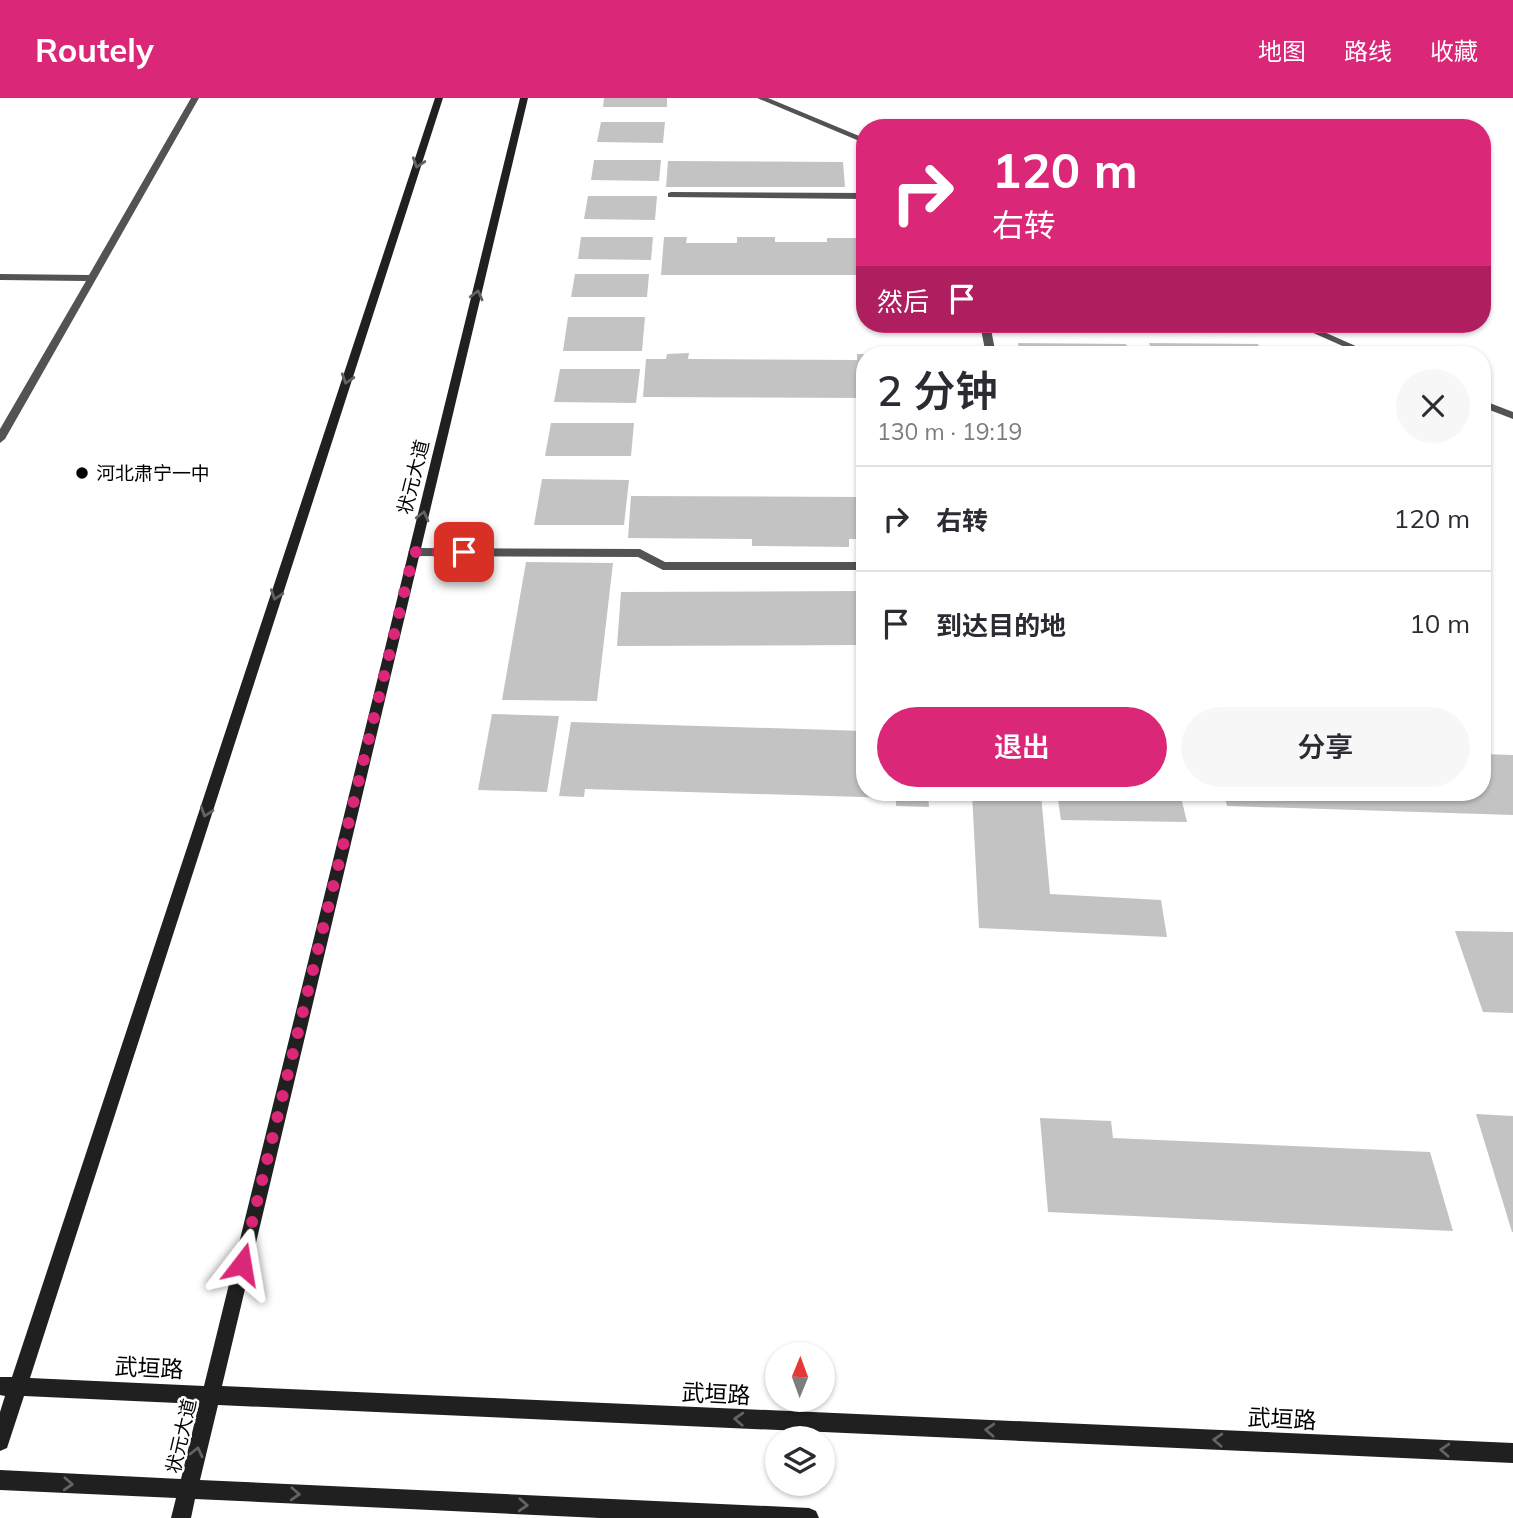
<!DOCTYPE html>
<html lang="zh">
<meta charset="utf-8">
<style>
:root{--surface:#fff;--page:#f7f7f7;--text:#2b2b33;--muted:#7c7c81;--line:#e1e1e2;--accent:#db2777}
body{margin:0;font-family:Mulish,"Noto Sans SC",sans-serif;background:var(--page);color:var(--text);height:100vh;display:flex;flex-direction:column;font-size:26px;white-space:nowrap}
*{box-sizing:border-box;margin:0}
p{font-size:23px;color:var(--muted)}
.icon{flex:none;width:38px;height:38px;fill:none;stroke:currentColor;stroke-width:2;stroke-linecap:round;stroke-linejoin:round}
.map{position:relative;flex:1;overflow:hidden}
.panel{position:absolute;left:856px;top:248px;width:635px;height:455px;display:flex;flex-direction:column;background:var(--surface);border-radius:28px;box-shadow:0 2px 5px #0004}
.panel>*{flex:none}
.guide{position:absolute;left:856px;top:21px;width:635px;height:214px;border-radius:28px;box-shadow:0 2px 5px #0004;background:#db2777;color:#fff;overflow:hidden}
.needle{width:46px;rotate:1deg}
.buttons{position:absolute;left:765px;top:1244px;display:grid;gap:14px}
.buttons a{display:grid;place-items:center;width:70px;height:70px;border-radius:50%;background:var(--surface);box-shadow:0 2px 5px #0004;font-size:35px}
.pin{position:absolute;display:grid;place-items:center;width:60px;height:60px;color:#fff;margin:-30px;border-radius:14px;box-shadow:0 4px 10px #0006}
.me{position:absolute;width:77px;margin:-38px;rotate:14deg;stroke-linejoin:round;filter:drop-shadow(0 0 5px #0008)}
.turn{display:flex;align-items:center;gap:24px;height:147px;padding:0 21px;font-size:32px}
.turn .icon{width:91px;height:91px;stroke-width:2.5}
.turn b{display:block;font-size:49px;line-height:60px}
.then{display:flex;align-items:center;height:66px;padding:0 21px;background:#0003;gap:14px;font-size:26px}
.round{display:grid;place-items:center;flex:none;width:74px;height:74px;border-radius:37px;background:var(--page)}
.head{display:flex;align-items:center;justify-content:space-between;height:119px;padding:0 21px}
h1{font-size:42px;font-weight:600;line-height:52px}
.primary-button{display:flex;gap:14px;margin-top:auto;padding:14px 21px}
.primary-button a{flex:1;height:80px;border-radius:42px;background:var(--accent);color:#fff;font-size:28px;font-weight:600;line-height:80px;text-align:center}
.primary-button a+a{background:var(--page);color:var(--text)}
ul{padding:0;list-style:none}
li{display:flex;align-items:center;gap:21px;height:105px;padding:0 21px;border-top:2px solid var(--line)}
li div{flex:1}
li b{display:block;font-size:26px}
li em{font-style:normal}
header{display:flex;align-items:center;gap:42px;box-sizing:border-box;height:98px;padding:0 35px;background:var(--accent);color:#fff}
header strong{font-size:33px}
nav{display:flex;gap:38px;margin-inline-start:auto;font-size:24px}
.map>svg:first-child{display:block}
.building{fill:#c3c3c3}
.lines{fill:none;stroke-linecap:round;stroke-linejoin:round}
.lane{fill:#535353;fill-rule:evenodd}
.street{fill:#535353;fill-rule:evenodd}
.secondary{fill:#202020;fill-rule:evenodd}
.oneway{stroke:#636363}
.route{stroke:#db2777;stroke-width:12;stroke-dasharray:0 21.6}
.poi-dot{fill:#000;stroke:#fff;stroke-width:2.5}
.labels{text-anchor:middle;stroke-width:5;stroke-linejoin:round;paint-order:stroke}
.poi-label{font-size:19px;fill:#000;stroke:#fff;text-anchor:start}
.street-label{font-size:19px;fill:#000;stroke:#fff}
.near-street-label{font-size:23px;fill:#000;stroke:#fff}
</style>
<header>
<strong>Routely</strong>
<nav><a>地图</a><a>路线</a><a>收藏</a></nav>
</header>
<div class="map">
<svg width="1513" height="1420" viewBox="0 0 1513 1420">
<rect width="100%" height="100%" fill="#fff"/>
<path class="building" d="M604 0H667V9H603Z
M601 24H665L663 45 597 44Z
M594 62H661L659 83 591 82Z
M668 63 843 64 845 89H666Z
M588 98H657L655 122 584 121Z
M581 139H653L651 162 578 161Z
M664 139H687L686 145H737V139H775V144H827V140H864V177H661Z
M575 176H649L647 199H571Z
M568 219H645L642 253H563Z
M1018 245 1126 246 1130 257H1020Z
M1149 245 1258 246 1262 257H1153Z
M689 255 688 261 857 262V256H864V300L643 299 646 261H666L667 256Z
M560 271H640L636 305 554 304Z
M551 325H634L631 358H545Z
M542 381 629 382 624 427H534Z
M631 398 864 399V441H849V449L752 448V441L628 440Z
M526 464 613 465 597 603 502 602Z
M864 493V547L617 548 621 494Z
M492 616 559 618 547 694 478 692Z
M571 624 864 633V695H928L929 709 896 708V700L585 691 584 699 559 698Z
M1482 656 1513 657V717L1227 708 1224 695H1482Z
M972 695 1041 697 1050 796 1161 802 1167 839 979 830Z
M1057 695H1180L1187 724 1061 722Z
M1455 833 1513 834V915L1483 914Z
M1476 1016 1513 1018V1134H1512Z
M1040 1020 1111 1023 1113 1040 1430 1054 1453 1133 1048 1114Z"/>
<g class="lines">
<path class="lane" d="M191 0H199L5 341 0 345V331L86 183 0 182V176L89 177Z
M671 94 864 95V101L668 99V95Z
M980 226H990L996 257H986Z
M414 450 640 451 665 464H864V472H663L638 459 414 458 408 454Z"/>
<path class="street" d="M757 0H768L864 40V45Z
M1293 226H1306L1376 257H1363Z
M1482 302 1513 314V321L1482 309Z"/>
<path class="secondary" d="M435 0H443L30 1280 204 1288 520 0H528L222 1288 1513 1345V1365L218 1307 200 1382 809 1410 816 1413 819 1420H599L195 1401 191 1420H171L176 1400 0 1392V1372L181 1381 199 1306 24 1298 7 1350 0 1353V1314L5 1298 0 1297V1279H12Z"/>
</g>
<defs><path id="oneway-chevron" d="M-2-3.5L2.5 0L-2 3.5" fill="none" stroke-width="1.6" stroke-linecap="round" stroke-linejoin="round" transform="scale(1.75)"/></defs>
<g class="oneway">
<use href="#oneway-chevron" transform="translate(418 65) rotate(108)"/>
<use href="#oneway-chevron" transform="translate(477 197) rotate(-76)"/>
<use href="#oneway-chevron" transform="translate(347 281) rotate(108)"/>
<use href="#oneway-chevron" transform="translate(423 418) rotate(-76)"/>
<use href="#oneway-chevron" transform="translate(276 497) rotate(108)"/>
<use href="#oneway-chevron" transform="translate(206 714) rotate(108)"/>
<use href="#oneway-chevron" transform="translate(739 1321) rotate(-177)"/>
<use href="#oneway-chevron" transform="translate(990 1332) rotate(-177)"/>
<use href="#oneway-chevron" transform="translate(1218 1342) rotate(-177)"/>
<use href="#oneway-chevron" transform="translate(1445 1352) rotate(-177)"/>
<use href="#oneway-chevron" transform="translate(197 1354) rotate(-77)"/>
<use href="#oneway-chevron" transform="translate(68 1386) rotate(3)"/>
<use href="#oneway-chevron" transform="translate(295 1396) rotate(3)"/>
<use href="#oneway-chevron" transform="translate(523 1407) rotate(3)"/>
</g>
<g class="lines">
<path class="route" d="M242 1166 414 454H464"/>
</g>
<circle class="poi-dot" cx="82" cy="375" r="7"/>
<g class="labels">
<g class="poi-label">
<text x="96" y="382">河北肃宁一中</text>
</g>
<g class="street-label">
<text transform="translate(413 379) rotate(-76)" y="7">状元大道</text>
<text transform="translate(181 1338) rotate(-77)" y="7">状元大道</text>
</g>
<g class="near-street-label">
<text transform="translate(149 1270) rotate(3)" y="8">武垣路</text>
<text transform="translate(716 1296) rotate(3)" y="8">武垣路</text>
<text transform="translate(1282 1321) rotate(3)" y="8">武垣路</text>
</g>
</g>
</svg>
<div class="buttons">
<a><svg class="needle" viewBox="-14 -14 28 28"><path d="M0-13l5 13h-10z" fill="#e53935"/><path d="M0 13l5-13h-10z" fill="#7c7c81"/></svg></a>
<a><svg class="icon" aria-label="layers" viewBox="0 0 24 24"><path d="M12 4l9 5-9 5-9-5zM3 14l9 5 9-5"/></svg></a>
</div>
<div class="pin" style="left:464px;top:454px;background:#d93025"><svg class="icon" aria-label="arrive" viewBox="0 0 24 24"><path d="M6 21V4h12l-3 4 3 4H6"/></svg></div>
<svg class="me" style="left:242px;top:1166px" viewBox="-20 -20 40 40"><path d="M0-17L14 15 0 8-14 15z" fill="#db2777" stroke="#fff" stroke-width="4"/></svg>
<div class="guide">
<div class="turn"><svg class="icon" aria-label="right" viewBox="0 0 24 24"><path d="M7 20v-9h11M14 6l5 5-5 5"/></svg><div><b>120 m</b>右转</div></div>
<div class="then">然后<svg class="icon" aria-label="arrive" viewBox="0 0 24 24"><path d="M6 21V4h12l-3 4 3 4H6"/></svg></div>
</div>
<section class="panel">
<div class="head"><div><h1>2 分钟</h1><p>130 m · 19:19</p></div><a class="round"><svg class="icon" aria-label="close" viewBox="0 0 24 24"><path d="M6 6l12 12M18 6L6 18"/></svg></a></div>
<ul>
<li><svg class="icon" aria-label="right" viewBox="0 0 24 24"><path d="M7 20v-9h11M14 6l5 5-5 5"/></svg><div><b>右转</b></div><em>120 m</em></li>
<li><svg class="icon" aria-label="arrive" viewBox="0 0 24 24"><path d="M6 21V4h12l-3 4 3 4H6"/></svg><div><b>到达目的地</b></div><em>10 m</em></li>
</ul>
<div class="primary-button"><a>退出</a><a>分享</a></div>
</section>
</div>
